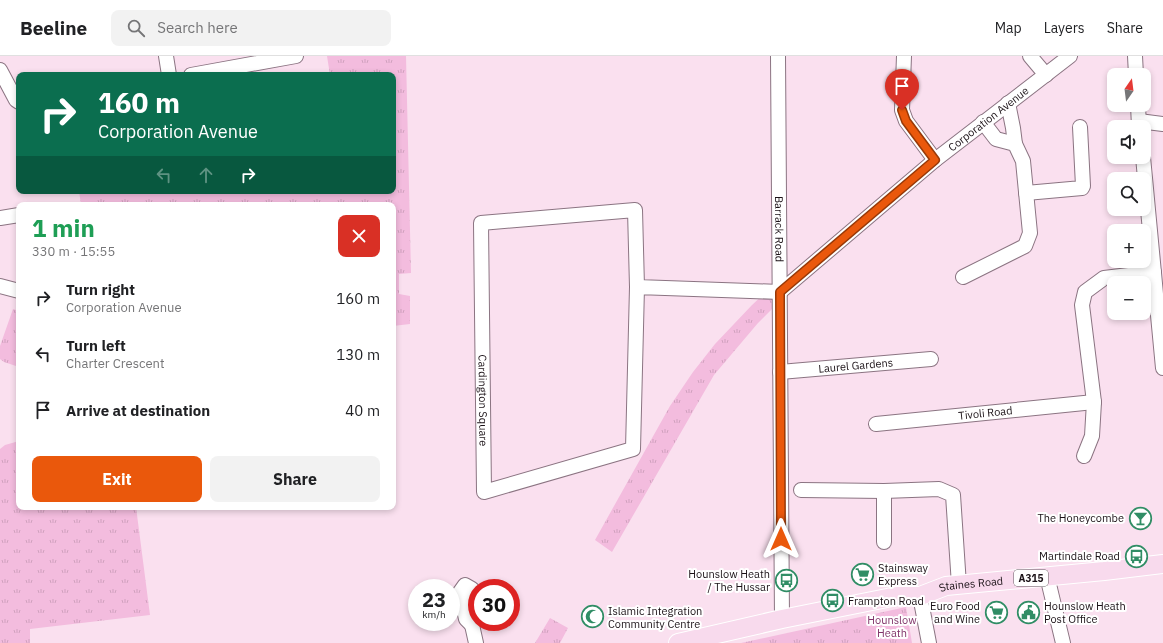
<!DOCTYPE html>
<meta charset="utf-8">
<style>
:root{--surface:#fff;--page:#f2f2f2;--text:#202124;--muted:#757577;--line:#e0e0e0;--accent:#ea580c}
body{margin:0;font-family:"IBM Plex Sans",sans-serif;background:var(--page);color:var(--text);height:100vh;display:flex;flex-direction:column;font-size:15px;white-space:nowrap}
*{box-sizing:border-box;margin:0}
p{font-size:13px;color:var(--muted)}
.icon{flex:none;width:22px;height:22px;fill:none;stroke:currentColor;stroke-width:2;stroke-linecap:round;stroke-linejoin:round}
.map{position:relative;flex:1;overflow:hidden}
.sheet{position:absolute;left:16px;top:146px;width:380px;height:308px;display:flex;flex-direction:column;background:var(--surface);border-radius:8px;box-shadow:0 2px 6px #0003}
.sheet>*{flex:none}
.banner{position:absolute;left:16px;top:16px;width:380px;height:122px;border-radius:8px;box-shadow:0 2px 6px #0003;background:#0b6e4f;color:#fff;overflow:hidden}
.needle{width:26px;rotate:14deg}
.tools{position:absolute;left:1107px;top:12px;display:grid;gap:8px}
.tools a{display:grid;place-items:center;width:44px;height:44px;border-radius:8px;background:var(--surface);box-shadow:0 2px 6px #0003;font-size:20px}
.speed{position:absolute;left:408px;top:523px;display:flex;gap:8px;font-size:20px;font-weight:700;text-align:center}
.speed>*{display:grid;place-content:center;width:52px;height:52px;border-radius:50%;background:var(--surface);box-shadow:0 2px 6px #0003;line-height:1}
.speed small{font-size:10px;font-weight:400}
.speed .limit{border:6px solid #d22;background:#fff;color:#111}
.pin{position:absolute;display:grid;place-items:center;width:34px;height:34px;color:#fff;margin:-41px -17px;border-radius:50% 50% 50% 0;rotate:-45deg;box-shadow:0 0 4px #0007}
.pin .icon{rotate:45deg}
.me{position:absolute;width:44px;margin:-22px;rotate:0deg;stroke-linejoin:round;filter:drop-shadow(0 0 3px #0008)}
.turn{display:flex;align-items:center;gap:14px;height:84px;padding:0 16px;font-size:18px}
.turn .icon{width:52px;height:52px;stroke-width:2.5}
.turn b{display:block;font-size:28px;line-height:34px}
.lanes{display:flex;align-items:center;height:38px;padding:0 16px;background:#0003;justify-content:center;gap:20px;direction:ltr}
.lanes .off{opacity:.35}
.round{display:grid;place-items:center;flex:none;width:42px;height:42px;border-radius:8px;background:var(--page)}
.overview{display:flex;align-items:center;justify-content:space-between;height:68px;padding:0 16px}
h1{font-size:24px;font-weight:700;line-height:30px;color:#1e9e55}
.button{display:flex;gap:8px;margin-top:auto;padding:8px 16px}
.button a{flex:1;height:46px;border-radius:8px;background:var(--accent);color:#fff;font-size:16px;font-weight:700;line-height:46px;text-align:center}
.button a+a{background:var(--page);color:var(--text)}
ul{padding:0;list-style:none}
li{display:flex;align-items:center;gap:12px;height:56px;padding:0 16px}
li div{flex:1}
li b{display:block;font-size:15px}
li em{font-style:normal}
header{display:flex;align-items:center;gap:24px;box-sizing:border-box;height:56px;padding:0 20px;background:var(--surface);border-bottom:1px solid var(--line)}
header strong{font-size:19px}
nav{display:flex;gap:22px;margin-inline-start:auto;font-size:14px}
.search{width:280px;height:36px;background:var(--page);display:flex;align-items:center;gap:10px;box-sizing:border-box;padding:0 14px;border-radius:8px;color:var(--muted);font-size:15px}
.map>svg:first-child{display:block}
.grass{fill:url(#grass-tufts)}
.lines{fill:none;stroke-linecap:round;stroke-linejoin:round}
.minor-casing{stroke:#8b7482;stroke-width:16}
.major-casing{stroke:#fff;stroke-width:20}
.minor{stroke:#fff;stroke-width:14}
.major{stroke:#f8daed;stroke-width:18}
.route-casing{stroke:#983908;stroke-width:10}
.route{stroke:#ea580c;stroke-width:7}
.labels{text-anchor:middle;stroke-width:4;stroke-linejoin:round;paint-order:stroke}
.shield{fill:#fff;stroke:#5f585c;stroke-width:1}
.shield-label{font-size:10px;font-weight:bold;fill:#1a1116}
.street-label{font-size:11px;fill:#1a1116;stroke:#fff}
.poi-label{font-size:11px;fill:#1a1116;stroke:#fff;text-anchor:end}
.park-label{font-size:11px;fill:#81356a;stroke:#fff}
</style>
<header>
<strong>Beeline</strong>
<div class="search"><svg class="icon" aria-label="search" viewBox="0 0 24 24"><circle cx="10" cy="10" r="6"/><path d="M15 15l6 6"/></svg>Search here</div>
<nav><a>Map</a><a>Layers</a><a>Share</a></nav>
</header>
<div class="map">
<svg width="1163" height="587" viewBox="0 0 1163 587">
<defs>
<pattern id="grass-tufts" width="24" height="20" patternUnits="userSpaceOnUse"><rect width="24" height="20" fill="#f3bcde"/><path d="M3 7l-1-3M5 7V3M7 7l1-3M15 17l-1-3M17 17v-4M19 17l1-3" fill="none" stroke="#d0a1be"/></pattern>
</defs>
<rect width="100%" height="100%" fill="#fae0ef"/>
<path class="grass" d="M327 0H406L411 217 399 218V238L410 240V268L393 270V149H81L79 135H393V19H330Z
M771 231 774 251 758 267 714 319 612 496 595 484 670 350 693 316 715 288 752 249Z
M13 253 19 255V311L4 306 0 303V290Z
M19 385V451H136L150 559 30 573V587H0V393L5 389Z
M906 551 912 587H741Z
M550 562 568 572 560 587H535Z"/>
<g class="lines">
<defs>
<g id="minor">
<path d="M166 0 169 19"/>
<path id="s1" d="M778 0 782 563"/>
<path d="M904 0 902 54 906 65 935 104"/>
<path d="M1030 0 1046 19"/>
<path d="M1135 0 1136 19"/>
<path d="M0 14 16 44 19 46"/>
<path d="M191 19 296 0"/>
<path d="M1008 47 1013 72 1015 88"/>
<path d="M1138 49 1139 71"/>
<path d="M1139 65 1163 68"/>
<path d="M1143 101 1163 312"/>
<path d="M1026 137 1082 132 1083 130 1080 71"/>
<path d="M0 162 19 159"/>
<path d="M963 221 1025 190 1030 177 1023 105 1015 88 996 83 983 66"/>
<path d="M0 230 19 235"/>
<path id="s2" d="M637 231 635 154 481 167 484 436 633 393 637 231 780 236"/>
<path id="s3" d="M780 236 935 104 1070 0"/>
<path id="s4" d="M780 316 931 303"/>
<path id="s5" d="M876 368 1094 346"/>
<path d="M1084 400 1092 380 1094 346 1082 249 1085 236 1104 222 1154 216"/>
<path d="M801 434 884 435 939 433 953 439 959 529"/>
<path d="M884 435V486"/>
<path d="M1047 520 1063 587"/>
<path d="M920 540 929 587"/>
<path d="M477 560 472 533 465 529 460 536 466 563 472 569 477 563"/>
<path d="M472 569 476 587"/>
</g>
<g id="major">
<path id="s6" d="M678 587 782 563 897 540H920L946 530 1104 515 1163 508"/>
</g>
</defs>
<use href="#minor" class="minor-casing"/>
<use href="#major" class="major-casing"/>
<use href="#minor" class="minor"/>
<use href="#major" class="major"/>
</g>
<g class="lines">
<defs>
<path id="route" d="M781 483 780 236 935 104 906 65 902 54"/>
</defs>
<use href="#route" class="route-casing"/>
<use href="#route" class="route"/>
</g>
<defs>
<symbol id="bar-ring" viewBox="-11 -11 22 22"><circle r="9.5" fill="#fff" stroke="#308d65" stroke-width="1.5"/><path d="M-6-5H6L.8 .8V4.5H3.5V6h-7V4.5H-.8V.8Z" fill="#308d65"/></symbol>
<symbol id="bus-ring" viewBox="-11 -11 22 22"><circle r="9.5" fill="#fff" stroke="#308d65" stroke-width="1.5"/><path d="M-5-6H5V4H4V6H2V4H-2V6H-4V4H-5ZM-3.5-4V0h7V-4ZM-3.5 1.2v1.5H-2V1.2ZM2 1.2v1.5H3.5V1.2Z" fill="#308d65"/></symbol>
<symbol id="supermarket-ring" viewBox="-11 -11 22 22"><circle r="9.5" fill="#fff" stroke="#308d65" stroke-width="1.5"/><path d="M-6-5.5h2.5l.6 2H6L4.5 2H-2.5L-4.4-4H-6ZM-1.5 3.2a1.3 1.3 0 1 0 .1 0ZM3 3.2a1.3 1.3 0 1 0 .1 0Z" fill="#308d65"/></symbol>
<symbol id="civic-ring" viewBox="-11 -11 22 22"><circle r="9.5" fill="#fff" stroke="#308d65" stroke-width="1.5"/><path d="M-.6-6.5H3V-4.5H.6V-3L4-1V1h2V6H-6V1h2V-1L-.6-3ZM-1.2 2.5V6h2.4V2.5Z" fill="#308d65"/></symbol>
<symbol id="mosque-ring" viewBox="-11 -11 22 22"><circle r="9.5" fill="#fff" stroke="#308d65" stroke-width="1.5"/><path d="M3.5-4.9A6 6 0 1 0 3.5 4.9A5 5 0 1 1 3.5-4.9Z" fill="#308d65"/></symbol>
</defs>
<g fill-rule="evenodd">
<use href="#bar-ring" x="1128" y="450" width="25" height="25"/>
<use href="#bus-ring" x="1124" y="488" width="25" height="25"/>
<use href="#supermarket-ring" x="850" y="506" width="25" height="25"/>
<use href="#bus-ring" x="774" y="512" width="25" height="25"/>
<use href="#bus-ring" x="820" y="532" width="25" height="25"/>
<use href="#supermarket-ring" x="984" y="544" width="25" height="25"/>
<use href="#civic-ring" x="1016" y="544" width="25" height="25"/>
<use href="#mosque-ring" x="580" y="548" width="25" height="25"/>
</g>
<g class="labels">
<rect class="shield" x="1014" y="514" width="34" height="16" rx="3"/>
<g class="shield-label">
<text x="1031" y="526">A315</text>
</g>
<g class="street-label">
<text dy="4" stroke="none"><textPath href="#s3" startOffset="271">Corporation Avenue</textPath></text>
<text dy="4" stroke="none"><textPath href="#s1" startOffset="173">Barrack Road</textPath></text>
<text dy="4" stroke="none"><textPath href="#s4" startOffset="76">Laurel Gardens</textPath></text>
<text dy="4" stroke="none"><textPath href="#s2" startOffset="409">Cardington Square</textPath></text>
<text dy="4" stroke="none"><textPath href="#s5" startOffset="110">Tivoli Road</textPath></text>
<text dy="4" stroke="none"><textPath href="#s6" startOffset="300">Staines Road</textPath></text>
</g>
<g class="poi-label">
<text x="1124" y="466">The Honeycombe</text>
<text x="1120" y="504">Martindale Road</text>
<text x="878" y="516" text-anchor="start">Stainsway<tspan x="878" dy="13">Express</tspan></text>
<text x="770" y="522">Hounslow Heath<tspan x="770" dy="13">/ The Hussar</tspan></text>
<text x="848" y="549" text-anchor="start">Frampton Road</text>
<text x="980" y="554">Euro Food<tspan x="980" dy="13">and Wine</tspan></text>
<text x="1044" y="554" text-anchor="start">Hounslow Heath<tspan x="1044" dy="13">Post Office</tspan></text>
<text x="608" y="559" text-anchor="start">Islamic Integration<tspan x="608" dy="13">Community Centre</tspan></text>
</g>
<g class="park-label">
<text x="892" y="568">Hounslow<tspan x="892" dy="13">Heath</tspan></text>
</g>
</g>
</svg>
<div class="tools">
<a><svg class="needle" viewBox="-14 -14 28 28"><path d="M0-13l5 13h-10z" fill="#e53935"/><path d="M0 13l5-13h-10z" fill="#757577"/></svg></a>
<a><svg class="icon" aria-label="sound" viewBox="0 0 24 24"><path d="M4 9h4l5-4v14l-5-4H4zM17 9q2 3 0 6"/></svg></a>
<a><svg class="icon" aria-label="search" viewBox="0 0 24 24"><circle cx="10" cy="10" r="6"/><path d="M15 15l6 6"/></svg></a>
<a>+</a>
<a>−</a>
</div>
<div class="speed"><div>23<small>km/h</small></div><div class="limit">30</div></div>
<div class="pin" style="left:902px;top:54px;background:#d93025"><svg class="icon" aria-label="arrive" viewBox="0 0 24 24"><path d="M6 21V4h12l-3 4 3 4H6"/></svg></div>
<svg class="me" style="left:781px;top:483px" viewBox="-20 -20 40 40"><path d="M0-17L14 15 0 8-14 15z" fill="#ea580c" stroke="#fff" stroke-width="4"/></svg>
<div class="banner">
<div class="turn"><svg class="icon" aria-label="right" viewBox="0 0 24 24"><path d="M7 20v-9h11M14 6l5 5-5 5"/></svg><div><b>160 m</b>Corporation Avenue</div></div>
<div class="lanes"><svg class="icon off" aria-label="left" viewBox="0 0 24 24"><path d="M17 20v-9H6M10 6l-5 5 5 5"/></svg><svg class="icon off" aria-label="ahead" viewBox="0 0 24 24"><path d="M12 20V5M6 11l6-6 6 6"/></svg><svg class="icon" aria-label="right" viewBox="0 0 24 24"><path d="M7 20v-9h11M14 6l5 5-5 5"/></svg></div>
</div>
<section class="sheet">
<div class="overview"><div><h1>1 min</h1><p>330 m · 15:55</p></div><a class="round" style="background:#d93025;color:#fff"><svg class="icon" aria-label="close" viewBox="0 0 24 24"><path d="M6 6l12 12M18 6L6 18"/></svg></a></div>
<ul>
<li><svg class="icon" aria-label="right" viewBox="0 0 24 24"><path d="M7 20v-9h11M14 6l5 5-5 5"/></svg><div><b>Turn right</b><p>Corporation Avenue</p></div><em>160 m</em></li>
<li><svg class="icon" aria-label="left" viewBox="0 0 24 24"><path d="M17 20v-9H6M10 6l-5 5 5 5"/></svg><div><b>Turn left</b><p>Charter Crescent</p></div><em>130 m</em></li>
<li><svg class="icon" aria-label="arrive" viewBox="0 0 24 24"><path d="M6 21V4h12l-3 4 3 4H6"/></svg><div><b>Arrive at destination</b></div><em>40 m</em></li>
</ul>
<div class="button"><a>Exit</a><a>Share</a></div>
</section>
</div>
